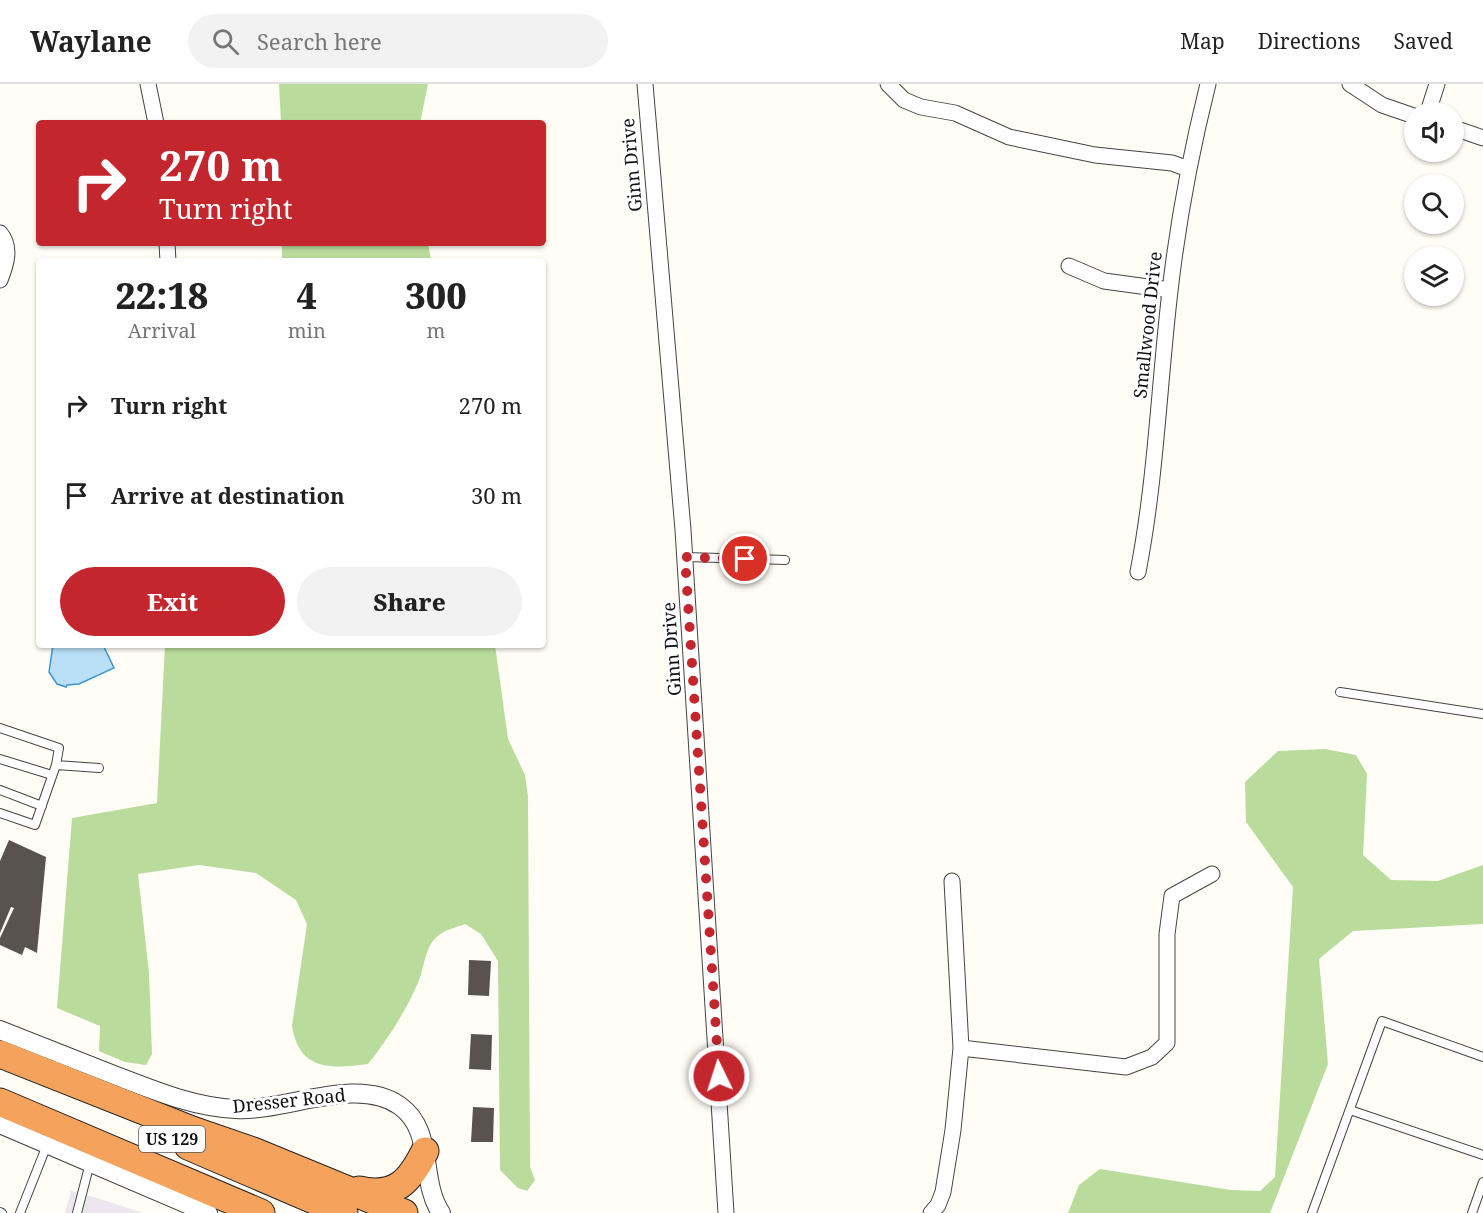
<!DOCTYPE html>
<style>
:root{--surface:#fff;--page:#f2f2f2;--text:#222;--muted:#767676;--line:#e0e0e0;--accent:#c4262e}
body{margin:0;font-family:"Noto Serif",serif;background:var(--page);color:var(--text);height:100vh;display:flex;flex-direction:column;font-size:22px;white-space:nowrap}
*{box-sizing:border-box;margin:0}
p{font-size:20px;color:var(--muted)}
.icon{flex:none;width:33px;height:33px;fill:none;stroke:currentColor;stroke-width:2;stroke-linecap:round;stroke-linejoin:round}
.map{position:relative;flex:1;overflow:hidden}
.details{position:absolute;left:36px;top:174px;width:510px;height:390px;display:flex;flex-direction:column;background:var(--surface);border-radius:6px;box-shadow:0 2px 4px #0004}
.details>*{flex:none}
.top-card{position:absolute;left:36px;top:36px;width:510px;height:126px;border-radius:6px;box-shadow:0 2px 4px #0004;background:#c4262e;color:#fff;overflow:hidden}
.buttons{position:absolute;left:1404px;top:18px;display:grid;gap:12px}
.buttons a{display:grid;place-items:center;width:60px;height:60px;border-radius:50%;background:var(--surface);box-shadow:0 2px 4px #0004;font-size:30px}
.pin{position:absolute;display:grid;place-items:center;width:51px;height:51px;color:#fff;margin:-26px;border:3px solid #fff;border-radius:50%;box-shadow:0 2px 6px #0007}
.me{position:absolute;width:66px;margin:-33px;rotate:356deg;stroke-linejoin:round;filter:drop-shadow(0 0 4px #0008)}
.turn{display:flex;align-items:center;gap:21px;height:126px;padding:0 24px;font-size:27px}
.turn .icon{width:78px;height:78px;stroke-width:2.5}
.turn b{display:block;font-size:42px;line-height:51px}
.eta{display:flex;justify-content:space-evenly;align-items:center;height:102px;text-align:center}
.eta b{font-size:36px;font-weight:800;line-height:42px}
.button{display:flex;gap:12px;margin-top:auto;padding:12px 24px}
.button a{flex:1;height:69px;border-radius:36px;background:var(--accent);color:#fff;font-size:24px;font-weight:800;line-height:69px;text-align:center}
.button a+a{background:var(--page);color:var(--text)}
ul{padding:0;list-style:none}
li{display:flex;align-items:center;gap:18px;height:90px;padding:0 24px}
li div{flex:1}
li b{display:block;font-size:22px}
li em{font-style:normal}
header{display:flex;align-items:center;gap:36px;box-sizing:border-box;height:84px;padding:0 30px;background:var(--surface);border-bottom:2px solid var(--line)}
header strong{font-size:28px}
nav{display:flex;gap:33px;margin-inline-start:auto;font-size:21px}
.search{width:420px;height:54px;background:var(--page);display:flex;align-items:center;gap:15px;box-sizing:border-box;padding:0 21px;border-radius:33px;color:var(--muted);font-size:22px}
.map>svg:first-child{display:block}
.industrial{fill:#eee6ef}
.forest{fill:#b9dc9c}
.water{fill:#b9e0f7;stroke:#3f96cf;stroke-width:1.5}
.building{fill:#5a524d}
.lines{fill:none;stroke-linecap:round;stroke-linejoin:round}
.service-casing{stroke:#444;stroke-width:10}
.minor-casing{stroke:#444;stroke-width:17}
.tertiary-casing{stroke:#444;stroke-width:20}
.motorway-casing{stroke:#222;stroke-width:29}
.service{stroke:#fff;stroke-width:8}
.minor{stroke:#fff;stroke-width:15}
.tertiary{stroke:#fff;stroke-width:18}
.motorway{stroke:#f5a25d;stroke-width:27}
.route{stroke:#c4262e;stroke-width:10;stroke-dasharray:0 18}
.labels{text-anchor:middle;stroke-width:6;stroke-linejoin:round;paint-order:stroke}
.shield{fill:#fff;stroke:#585858;stroke-width:1.5}
.shield-label{font-size:16px;font-weight:bold;fill:#111}
.street-label{font-size:18px;fill:#111;stroke:#fff}
</style>
<header>
<strong>Waylane</strong>
<div class="search"><svg class="icon" aria-label="search" viewBox="0 0 24 24"><circle cx="10" cy="10" r="6"/><path d="M15 15l6 6"/></svg>Search here</div>
<nav><a>Map</a><a>Directions</a><a>Saved</a></nav>
</header>
<div class="map">
<svg width="1483" height="1129" viewBox="0 0 1483 1129">
<rect width="100%" height="100%" fill="#fffdf5"/>
<path class="industrial" d="M71 1107 97 1114 143 1129H65Z"/>
<path class="forest" d="M279 0H428L420 39H281Z
M282 159H428L431 177H282Z
M165 561H495L508 655 525 691 528 713 530 1083 535 1096 527 1107 518 1104 500 1086 498 877 481 850 465 840C457 843 445 846 439 851 423 863 425 886 417 901 404 930 388 955 368 980 331 985 299 987 292 942L307 840 296 816 256 789 199 781 138 790 149 889 152 970 146 981 125 978 99 967 100 942 57 924 72 734 157 719Z
M1325 665 1356 671 1367 690 1363 771 1391 796 1438 797 1483 781V840L1353 847 1319 875 1328 980 1270 1129H1068L1079 1101 1100 1085 1231 1106 1260 1107 1275 1093 1293 803 1246 738 1245 698 1278 667Z"/>
<path class="water" d="M53 561H103L114 584 79 600 67 601 66 603 57 600 49 588Z"/>
<path class="building" d="M9 756 46 773 37 869 25 863 22 871 0 861V854L14 824 11 823 0 849V777Z
M469 876 491 877 489 912 468 911Z
M471 950 492 951 491 986 469 985Z
M473 1023 494 1024 493 1058H471Z"/>
<g class="lines">
<defs>
<path id="service" d="M685 473 785 476
M1340 608 1483 630
M0 644 59 664 56 681 35 741 0 729
M0 675 52 691
M56 681 99 684
M0 706 42 722
M1350 1026 1483 1071
M0 1128 2 1129
M20 1129 47 1061
M77 1129 90 1079
M1312 1129 1382 937 1483 973
M1472 1129 1483 1098"/>
<path id="minor" d="M148 0 156 39
M645 0 683 446 726 1129
M888 0 904 16 921 23 955 29 1009 53 1095 71 1172 79 1188 85
M1350 0 1382 21 1414 32
M1428 28 1437 0
M1454 44 1483 54
M0 149C12 163 6 181 0 196
M167 159 168 177
M1069 182 1104 197 1170 206
M1138 488C1156 395 1159 301 1170 207 1178 137 1191 68 1208 0
M961 964 1126 983 1152 973 1167 959V850L1172 812 1212 790
M931 1129 938 1121 943 1108 953 1046 961 964 952 797"/>
<path id="tertiary" d="M0 946C38 961 76 976 114 991 153 1006 193 1023 236 1025 285 1028 357 991 400 1022 435 1047 419 1096 441 1129
M0 1040 208 1129"/>
<path id="motorway" d="M0 970 192 1046 253 1067 404 1129
M0 1018 261 1129
M188 1062 344 1129
M359 1106C396 1114 410 1097 425 1067"/>
</defs>
<use href="#service" class="service-casing"/>
<use href="#minor" class="minor-casing"/>
<use href="#tertiary" class="tertiary-casing"/>
<use href="#motorway" class="motorway-casing"/>
<use href="#service" class="service"/>
<use href="#minor" class="minor"/>
<use href="#tertiary" class="tertiary"/>
<use href="#motorway" class="motorway"/>
</g>
<g class="lines">
<path class="route" d="M719 992 685 473 745 475"/>
</g>
<g class="labels">
<rect class="shield" x="139" y="1042" width="66" height="26" rx="4.5"/>
<g class="shield-label">
<text x="172" y="1061">US 129</text>
</g>
<g class="street-label">
<text transform="translate(632 81) rotate(-95)" y="6">Ginn Drive</text>
<text transform="translate(1148 241) rotate(-84)" y="6">Smallwood Drive</text>
<text transform="translate(672 565) rotate(-94)" y="6">Ginn Drive</text>
<text transform="translate(289 1017) rotate(-6)" y="6">Dresser Road</text>
</g>
</g>
</svg>
<div class="buttons">
<a><svg class="icon" aria-label="sound" viewBox="0 0 24 24"><path d="M4 9h4l5-4v14l-5-4H4zM17 9q2 3 0 6"/></svg></a>
<a><svg class="icon" aria-label="search" viewBox="0 0 24 24"><circle cx="10" cy="10" r="6"/><path d="M15 15l6 6"/></svg></a>
<a><svg class="icon" aria-label="layers" viewBox="0 0 24 24"><path d="M12 4l9 5-9 5-9-5zM3 14l9 5 9-5"/></svg></a>
</div>
<div class="pin" style="left:745px;top:475px;background:#d93025"><svg class="icon" aria-label="arrive" viewBox="0 0 24 24"><path d="M6 21V4h12l-3 4 3 4H6"/></svg></div>
<svg class="me" style="left:719px;top:992px" viewBox="-20 -20 40 40"><circle r="17" fill="#c4262e" stroke="#fff" stroke-width="3"/><path d="M0-11L8 9 0 5-8 9z" fill="#fff"/></svg>
<div class="top-card">
<div class="turn"><svg class="icon" aria-label="right" viewBox="0 0 24 24"><path d="M7 20v-9h11M14 6l5 5-5 5"/></svg><div><b>270 m</b>Turn right</div></div>
</div>
<section class="details">
<div class="eta">
<div><b>22:18</b><p>Arrival</p></div>
<div><b>4</b><p>min</p></div>
<div><b>300</b><p>m</p></div>
</div>
<ul>
<li><svg class="icon" aria-label="right" viewBox="0 0 24 24"><path d="M7 20v-9h11M14 6l5 5-5 5"/></svg><div><b>Turn right</b></div><em>270 m</em></li>
<li><svg class="icon" aria-label="arrive" viewBox="0 0 24 24"><path d="M6 21V4h12l-3 4 3 4H6"/></svg><div><b>Arrive at destination</b></div><em>30 m</em></li>
</ul>
<div class="button"><a>Exit</a><a>Share</a></div>
</section>
</div>
